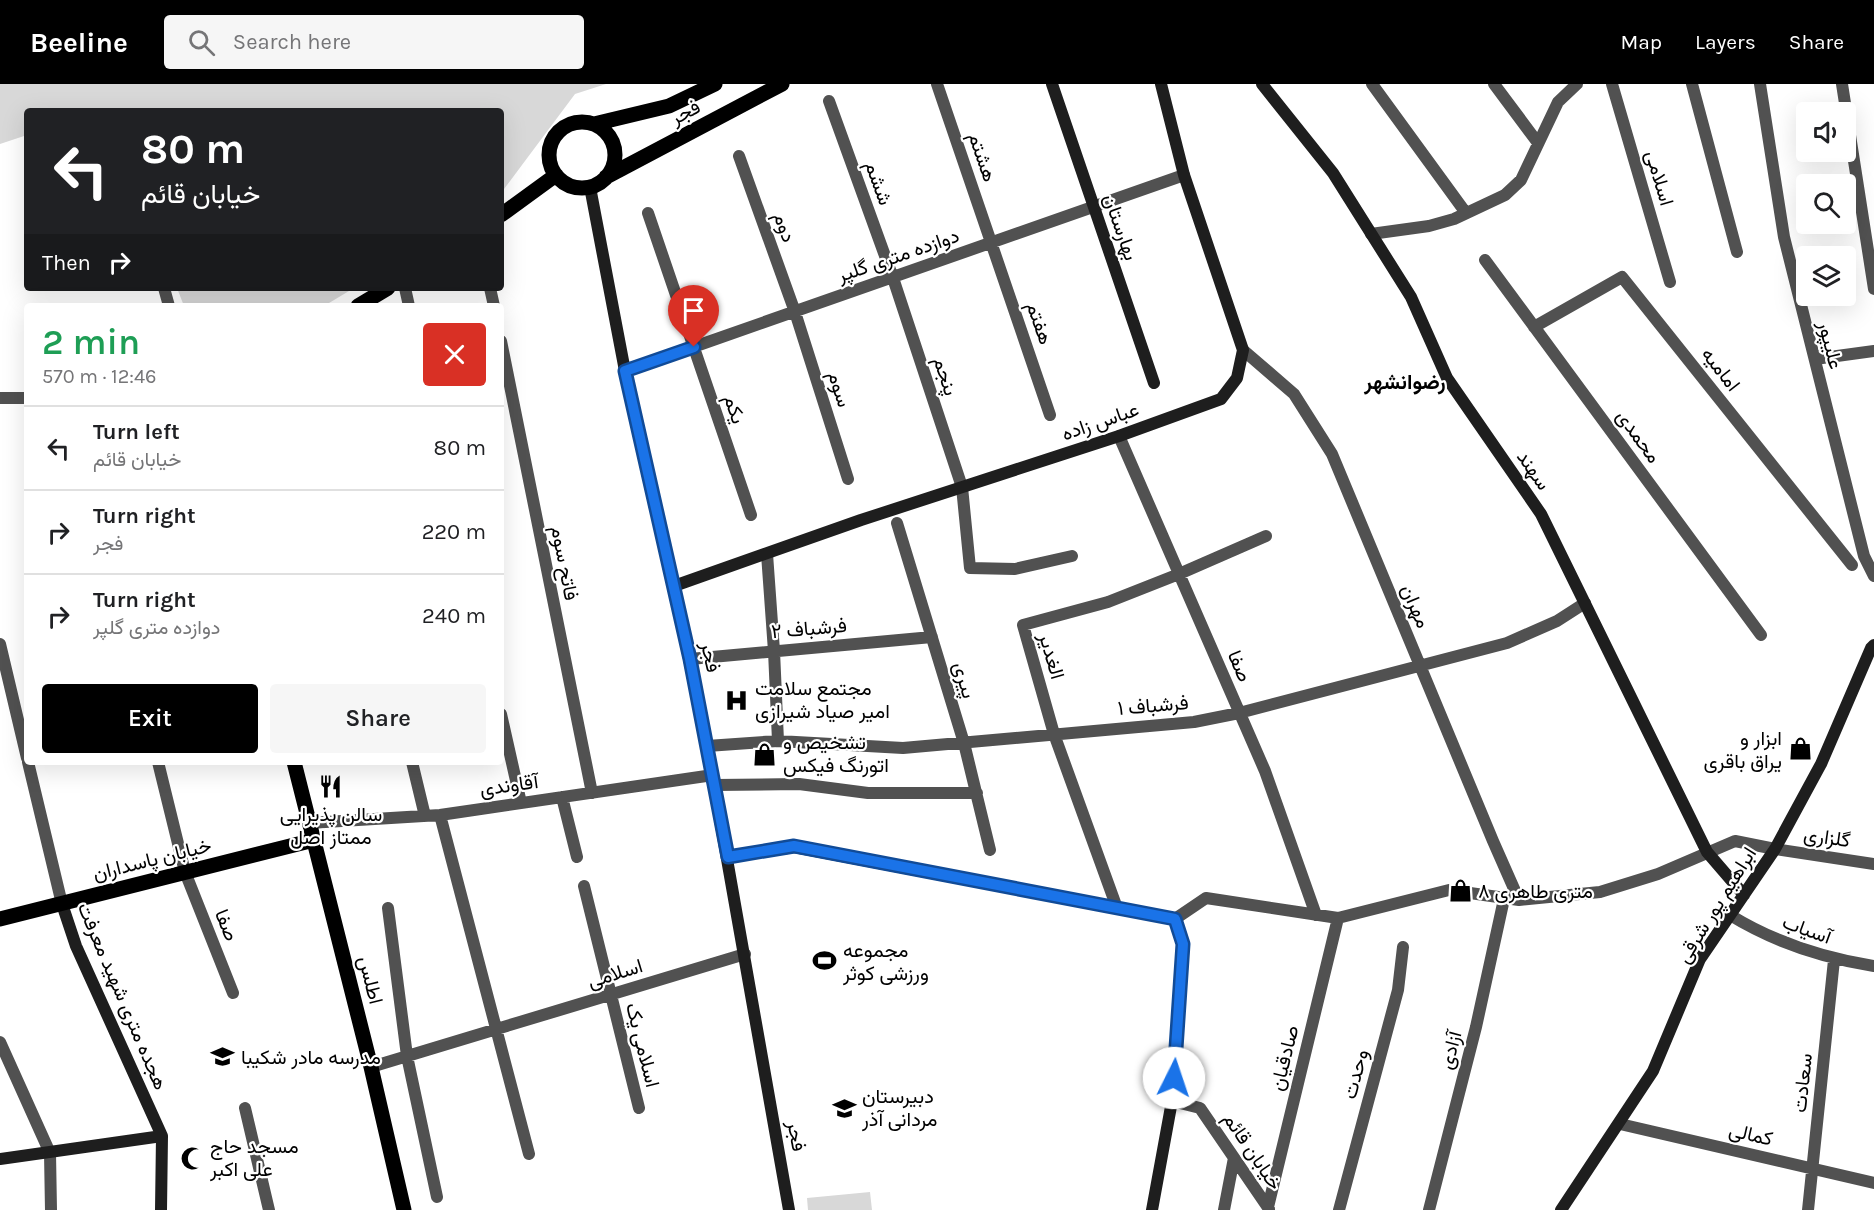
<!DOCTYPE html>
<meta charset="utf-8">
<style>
:root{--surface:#fff;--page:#f6f6f6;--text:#202124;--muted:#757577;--line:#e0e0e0;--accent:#000}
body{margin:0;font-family:Karla,Vazirmatn,sans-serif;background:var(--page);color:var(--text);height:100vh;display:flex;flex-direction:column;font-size:22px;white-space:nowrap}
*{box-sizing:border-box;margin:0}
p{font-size:20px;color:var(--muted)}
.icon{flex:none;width:33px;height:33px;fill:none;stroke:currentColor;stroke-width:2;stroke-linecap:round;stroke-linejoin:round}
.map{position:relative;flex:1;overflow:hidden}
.panel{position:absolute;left:24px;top:219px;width:480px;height:462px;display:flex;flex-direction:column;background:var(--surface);border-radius:6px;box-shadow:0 6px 24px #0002}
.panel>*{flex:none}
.hud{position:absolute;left:24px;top:24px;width:480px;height:183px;border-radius:6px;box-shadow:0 6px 24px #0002;background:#202124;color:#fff;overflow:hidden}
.tools{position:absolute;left:1796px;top:18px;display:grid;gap:12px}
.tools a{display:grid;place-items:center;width:60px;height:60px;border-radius:6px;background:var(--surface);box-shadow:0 6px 24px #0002;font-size:30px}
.pin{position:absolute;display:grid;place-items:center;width:51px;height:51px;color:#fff;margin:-62px -26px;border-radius:50% 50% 50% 0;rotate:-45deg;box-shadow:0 0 6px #0007}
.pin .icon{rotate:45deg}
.me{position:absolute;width:66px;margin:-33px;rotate:4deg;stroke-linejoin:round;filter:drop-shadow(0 0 4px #0008)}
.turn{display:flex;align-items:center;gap:21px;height:126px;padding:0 18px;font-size:27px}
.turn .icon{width:78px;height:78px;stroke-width:2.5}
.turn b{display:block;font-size:42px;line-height:51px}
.then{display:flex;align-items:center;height:57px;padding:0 18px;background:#0003;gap:12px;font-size:22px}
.round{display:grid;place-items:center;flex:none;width:63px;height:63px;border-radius:6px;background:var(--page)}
.summary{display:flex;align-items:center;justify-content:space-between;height:102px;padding:0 18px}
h1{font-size:36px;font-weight:600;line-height:45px;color:#1e9e55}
.action{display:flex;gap:12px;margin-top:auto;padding:12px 18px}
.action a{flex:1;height:69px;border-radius:6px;background:var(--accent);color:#fff;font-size:24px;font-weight:600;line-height:69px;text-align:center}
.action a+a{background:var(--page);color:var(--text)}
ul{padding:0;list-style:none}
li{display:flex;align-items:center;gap:18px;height:84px;padding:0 18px;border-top:2px solid var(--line)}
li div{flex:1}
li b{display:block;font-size:22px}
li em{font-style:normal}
header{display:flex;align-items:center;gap:36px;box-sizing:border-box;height:84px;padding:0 30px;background:var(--accent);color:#fff}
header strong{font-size:28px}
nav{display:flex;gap:33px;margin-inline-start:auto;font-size:21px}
.search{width:420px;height:54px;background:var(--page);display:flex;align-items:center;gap:15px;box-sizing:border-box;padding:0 21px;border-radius:6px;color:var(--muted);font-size:22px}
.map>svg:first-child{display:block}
.green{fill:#d8d8d8}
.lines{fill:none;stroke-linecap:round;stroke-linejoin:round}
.street{stroke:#515151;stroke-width:12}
.secondary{stroke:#1e1e1e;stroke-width:12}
.primary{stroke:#000;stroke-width:15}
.route-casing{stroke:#114b97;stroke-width:15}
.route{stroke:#1a73e8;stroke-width:10}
.labels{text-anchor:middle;stroke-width:4.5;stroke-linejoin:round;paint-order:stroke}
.street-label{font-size:20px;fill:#000;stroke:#fff}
.poi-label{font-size:20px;fill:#000;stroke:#fff;text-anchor:start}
.neighbourhood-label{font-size:21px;font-weight:bold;fill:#000;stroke:#fff}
</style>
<header>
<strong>Beeline</strong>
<div class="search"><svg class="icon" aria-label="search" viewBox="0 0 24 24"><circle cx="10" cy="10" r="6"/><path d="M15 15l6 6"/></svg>Search here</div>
<nav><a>Map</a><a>Layers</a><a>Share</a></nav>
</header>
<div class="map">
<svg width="1874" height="1126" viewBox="0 0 1874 1126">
<rect width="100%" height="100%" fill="#fff"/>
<path class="green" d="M0 0H606L575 10 501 109V27H27V51L0 60Z
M177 204H354L324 222H184Z
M870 1108 872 1126H808L807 1114Z"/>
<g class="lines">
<path class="street" d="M937 0 1050 331
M1372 0 1466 129
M1494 0 1538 59
M1612 0 1670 198
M1692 0 1737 168
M1760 0 1784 153 1864 472 1874 492
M1842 0 1874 205
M829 17 893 194 962 403 970 484 1015 485 1072 472
M739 72 795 228 848 395
M648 129 751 431
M1371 150 1429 142 1454 135 1505 111 1521 96 1558 18 1577 0
M1485 176 1761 551
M164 204 169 222
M405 204 409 222
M490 204 494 222
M1534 243 1622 193 1852 481
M501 257 592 709
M1243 266 1294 310 1332 370 1493 757 1519 816
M1815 275 1874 267
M625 287 1184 91
M0 314H27
M1119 352 1265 687 1316 831
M897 439 964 659 990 766
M767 470 774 567 778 657
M0 560 27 674
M690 575 932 553
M501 630 521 719
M707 662 778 657 903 664 1194 638 1239 629 1507 559 1557 537 1585 519
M28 678 62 820
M158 678 185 788 233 909
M412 678 425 732
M715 701 799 700 868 709H977
M562 713 577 773
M440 731 529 1070
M309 739 440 731 713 691
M584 802 639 1024
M388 824 407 972 437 1113
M1117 824 1054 650 1023 541 1108 518 1179 490 1266 452
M1730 831C1774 858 1823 874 1874 882
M1175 835 1206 814 1338 834 1449 806 1519 816 1600 808 1658 790 1735 757 1775 765 1874 780
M0 958 50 1069 51 1126
M371 983 745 870
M1172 1017 1200 1024 1269 1125
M245 1024 269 1126
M1620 1040 1874 1099
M1268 1123 1338 834
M1224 1126 1234 1074
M1339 1126 1398 906 1403 863
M1429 1126 1476 943 1504 815
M1808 1126 1834 876"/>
<path class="secondary" d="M1052 0 1154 299
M1262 0 1333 89 1411 213 1447 294 1541 430 1707 768 1744 811
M590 103 625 287 674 502 707 662 789 1126
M674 502 861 436 1119 352 1221 315 1237 294 1243 266 1184 91 1161 0
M728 773 794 763 1175 835 1183 860 1172 1017 1152 1126
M62 820 76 862 162 1052 161 1126
M0 1075 162 1052
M1561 1126 1653 987 1700 875 1775 765 1821 680 1871 564 1874 561"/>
<path class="primary" d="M549 71a33 33 0 1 1 66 0a33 33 0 1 1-66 0Z
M594 40 669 22 715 0
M606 93 782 0
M501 131 556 91
M358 222 388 204
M294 678 371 983 404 1126
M0 835 314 756"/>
</g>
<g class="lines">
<defs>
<path id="route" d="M694 263 625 287 690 575 728 773 794 762 1175 835 1183 860 1174 994"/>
</defs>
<use href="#route" class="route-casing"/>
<use href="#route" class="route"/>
</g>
<defs>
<symbol id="hospital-bare" viewBox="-9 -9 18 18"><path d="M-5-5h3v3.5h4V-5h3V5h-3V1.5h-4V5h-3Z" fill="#000" stroke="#fff" stroke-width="2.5" paint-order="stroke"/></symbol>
<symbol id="shop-bare" viewBox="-9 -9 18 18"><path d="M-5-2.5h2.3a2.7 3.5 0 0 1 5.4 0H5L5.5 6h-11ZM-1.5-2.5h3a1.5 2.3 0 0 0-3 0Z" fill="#000" stroke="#fff" stroke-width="2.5" paint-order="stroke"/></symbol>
<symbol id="restaurant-bare" viewBox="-9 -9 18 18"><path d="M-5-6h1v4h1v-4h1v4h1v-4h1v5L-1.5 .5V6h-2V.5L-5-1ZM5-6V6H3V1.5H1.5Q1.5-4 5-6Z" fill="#000" stroke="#fff" stroke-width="2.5" paint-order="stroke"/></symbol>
<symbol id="stadium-bare" viewBox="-9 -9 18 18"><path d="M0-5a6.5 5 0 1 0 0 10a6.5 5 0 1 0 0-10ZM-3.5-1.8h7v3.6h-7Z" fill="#000" stroke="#fff" stroke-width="2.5" paint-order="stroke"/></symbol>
<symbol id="school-bare" viewBox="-9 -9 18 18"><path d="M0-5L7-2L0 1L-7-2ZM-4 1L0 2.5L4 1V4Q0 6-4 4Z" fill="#000" stroke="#fff" stroke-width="2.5" paint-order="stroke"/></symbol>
<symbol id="mosque-bare" viewBox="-9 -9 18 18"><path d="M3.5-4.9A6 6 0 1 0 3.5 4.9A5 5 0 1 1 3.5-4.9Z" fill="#000" stroke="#fff" stroke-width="2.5" paint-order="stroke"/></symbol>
</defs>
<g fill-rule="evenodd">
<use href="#hospital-bare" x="720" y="600" width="33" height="33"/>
<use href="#shop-bare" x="1784" y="648" width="33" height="33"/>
<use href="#shop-bare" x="748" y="654" width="33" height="33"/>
<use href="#restaurant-bare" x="314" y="686" width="33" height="33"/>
<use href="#shop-bare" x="1444" y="790" width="33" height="33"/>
<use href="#stadium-bare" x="808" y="860" width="33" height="33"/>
<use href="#school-bare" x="206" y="956" width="33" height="33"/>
<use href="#school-bare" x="828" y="1008" width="33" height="33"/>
<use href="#mosque-bare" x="176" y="1058" width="33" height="33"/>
</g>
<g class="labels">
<g class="street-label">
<text transform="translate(685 28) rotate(-28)" y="7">فجر</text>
<text transform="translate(983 73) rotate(71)" y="7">هشتم</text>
<text transform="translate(1660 94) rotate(74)" y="7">اسلامی</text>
<text transform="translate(879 99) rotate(70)" y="7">ششم</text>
<text transform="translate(785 143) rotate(70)" y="7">دوم</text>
<text transform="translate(1121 143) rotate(71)" y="7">بهارستان</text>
<text transform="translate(898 171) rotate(-19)" y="7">دوازده متری گلپر</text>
<text transform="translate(1040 239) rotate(71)" y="7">هفتم</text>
<text transform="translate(1831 261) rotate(76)" y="7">علیپور</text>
<text transform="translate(1721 285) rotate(52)" y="7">امامیه</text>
<text transform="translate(946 292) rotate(72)" y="7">پنجم</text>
<text transform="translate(840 305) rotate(72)" y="7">سوم</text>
<text transform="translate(735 325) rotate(71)" y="7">یکم</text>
<text transform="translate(1100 337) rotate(-19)" y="7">عباس زاده</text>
<text transform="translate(1639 352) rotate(54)" y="7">محمدی</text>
<text transform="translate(1534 386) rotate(55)" y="7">سهند</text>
<text transform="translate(565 479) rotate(79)" y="7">فاتح سوم</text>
<text transform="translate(1416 522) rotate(67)" y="7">مهران</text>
<text transform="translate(809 544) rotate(-5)" y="7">فرشباف ۲</text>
<text transform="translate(1052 572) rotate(74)" y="7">الغدیر</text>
<text transform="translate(711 573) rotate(78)" y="7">فجر</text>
<text transform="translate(1240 582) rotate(67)" y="7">صفا</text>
<text transform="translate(965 596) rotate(74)" y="7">پیری</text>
<text transform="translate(1153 621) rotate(-5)" y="7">فرشباف ۱</text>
<text transform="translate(509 701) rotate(-8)" y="7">آقاوندی</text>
<text transform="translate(1827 753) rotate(8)" y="7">گلزاری</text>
<text transform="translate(152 775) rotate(-14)" y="7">خیابان پاسداران</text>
<text transform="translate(1716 821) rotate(-58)" y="7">ابراهیم پور شرقی</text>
<text transform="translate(227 841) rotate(68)" y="7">صفا</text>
<text transform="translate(1807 845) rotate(20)" y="7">آسیاب</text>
<text transform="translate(615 889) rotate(-17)" y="7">اسلامی</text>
<text transform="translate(371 896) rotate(76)" y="7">اطلس</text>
<text transform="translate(123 912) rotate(67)" y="7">هجده متری شهید معرفت</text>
<text transform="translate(643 961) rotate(76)" y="7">اسلامی یک</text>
<text transform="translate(1450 966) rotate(-75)" y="7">آزادی</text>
<text transform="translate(1284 974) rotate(-76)" y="7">صادقیان</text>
<text transform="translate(1355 990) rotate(-75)" y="7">وحدت</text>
<text transform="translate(1802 999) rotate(-84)" y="7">سعادت</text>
<text transform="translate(1751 1050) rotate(13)" y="7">کمالی</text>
<text transform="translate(797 1052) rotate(80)" y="7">فجر</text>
<text transform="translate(1253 1067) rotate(56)" y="7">خیابان قائم</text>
</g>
<g class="poi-label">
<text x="755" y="611">مجتمع سلامت<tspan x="755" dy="23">امیر صیاد شیرازی</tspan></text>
<text x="1782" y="661" text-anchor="end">ابزار و<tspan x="1782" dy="23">یراق باقری</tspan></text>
<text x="783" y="665">تشخیص و<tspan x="783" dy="23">اتورنگ فیکس</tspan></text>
<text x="331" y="737" text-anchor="middle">سالن پذیرایی<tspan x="331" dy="23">ممتاز اصل</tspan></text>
<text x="1478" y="814">۸ متری طاهری</text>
<text x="843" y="873">مجموعه<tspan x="843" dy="23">ورزشی کوثر</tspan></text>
<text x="241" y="980">مدرسه مادر شکیبا</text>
<text x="862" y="1019">دبیرستان<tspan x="862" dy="23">مردانی آذر</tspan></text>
<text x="210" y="1069">مسجد حاج<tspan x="210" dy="23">علی اکبر</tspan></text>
</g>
<g class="neighbourhood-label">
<text x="1405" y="305">رضوانشهر</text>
</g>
</g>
</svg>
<div class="tools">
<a><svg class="icon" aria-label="sound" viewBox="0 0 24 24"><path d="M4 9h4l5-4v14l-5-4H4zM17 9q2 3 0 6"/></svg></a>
<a><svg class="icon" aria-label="search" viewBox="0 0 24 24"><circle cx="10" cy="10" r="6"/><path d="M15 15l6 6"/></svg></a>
<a><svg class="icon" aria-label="layers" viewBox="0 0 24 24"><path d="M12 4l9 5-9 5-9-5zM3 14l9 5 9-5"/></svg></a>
</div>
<div class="pin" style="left:694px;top:263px;background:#d93025"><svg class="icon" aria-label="arrive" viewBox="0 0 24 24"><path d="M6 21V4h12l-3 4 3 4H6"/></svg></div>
<svg class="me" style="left:1174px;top:994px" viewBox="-20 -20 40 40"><circle r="19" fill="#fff"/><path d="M0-13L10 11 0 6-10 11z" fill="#1a73e8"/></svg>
<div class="hud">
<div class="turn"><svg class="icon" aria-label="left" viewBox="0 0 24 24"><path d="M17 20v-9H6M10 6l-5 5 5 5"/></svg><div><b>80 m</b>خیابان قائم</div></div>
<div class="then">Then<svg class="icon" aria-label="right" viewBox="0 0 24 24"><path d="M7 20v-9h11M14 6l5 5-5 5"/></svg></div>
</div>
<section class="panel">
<div class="summary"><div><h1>2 min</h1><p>570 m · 12:46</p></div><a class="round" style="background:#d93025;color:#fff"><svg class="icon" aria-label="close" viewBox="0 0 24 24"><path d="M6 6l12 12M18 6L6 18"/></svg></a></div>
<ul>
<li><svg class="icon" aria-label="left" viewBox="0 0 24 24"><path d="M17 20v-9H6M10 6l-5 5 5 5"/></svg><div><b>Turn left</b><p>خیابان قائم</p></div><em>80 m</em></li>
<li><svg class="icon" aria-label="right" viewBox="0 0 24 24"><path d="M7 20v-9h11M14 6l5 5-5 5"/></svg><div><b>Turn right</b><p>فجر</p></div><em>220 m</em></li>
<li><svg class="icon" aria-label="right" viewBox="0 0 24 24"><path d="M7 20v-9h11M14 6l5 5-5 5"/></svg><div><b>Turn right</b><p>دوازده متری گلپر</p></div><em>240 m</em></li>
</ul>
<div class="action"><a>Exit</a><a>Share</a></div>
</section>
</div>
